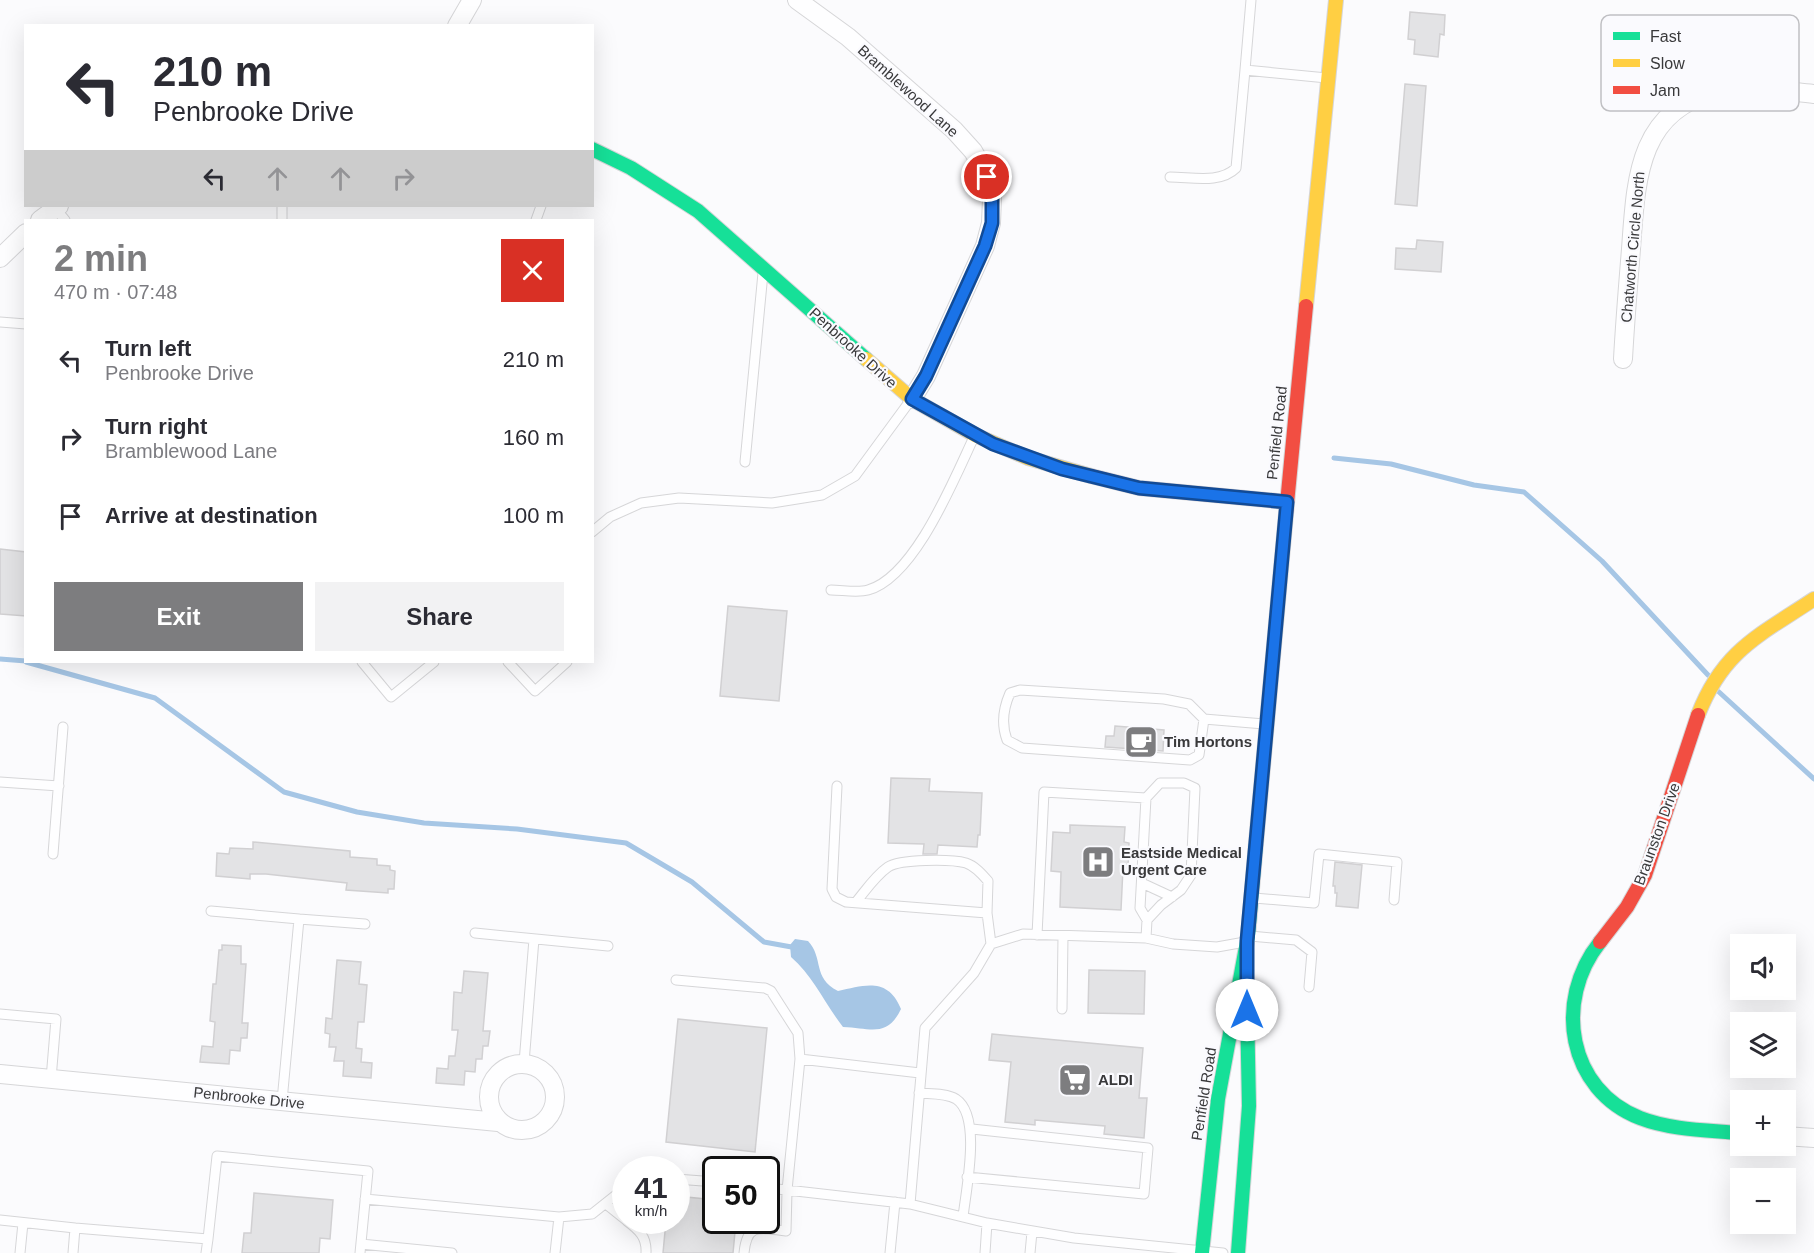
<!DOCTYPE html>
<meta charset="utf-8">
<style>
:root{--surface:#fff;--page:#f2f2f3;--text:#2b2b33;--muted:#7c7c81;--accent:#7d7d7f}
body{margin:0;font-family:Helvetica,sans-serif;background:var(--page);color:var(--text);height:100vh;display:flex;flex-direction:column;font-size:22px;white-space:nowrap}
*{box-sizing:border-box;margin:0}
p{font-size:20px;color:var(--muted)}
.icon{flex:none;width:33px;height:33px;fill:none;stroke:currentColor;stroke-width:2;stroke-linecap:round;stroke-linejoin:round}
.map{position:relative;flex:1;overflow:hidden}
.drawer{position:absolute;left:24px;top:219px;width:570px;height:444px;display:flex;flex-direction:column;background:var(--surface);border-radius:0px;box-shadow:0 6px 24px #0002}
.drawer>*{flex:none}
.banner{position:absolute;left:24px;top:24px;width:570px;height:183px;border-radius:0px;box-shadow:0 6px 24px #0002;background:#fff;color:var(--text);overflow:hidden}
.fabs{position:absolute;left:1730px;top:934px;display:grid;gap:12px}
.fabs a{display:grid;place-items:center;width:66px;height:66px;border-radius:0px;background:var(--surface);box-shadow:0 6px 24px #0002;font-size:30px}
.speed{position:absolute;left:612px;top:1156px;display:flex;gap:12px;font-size:30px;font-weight:700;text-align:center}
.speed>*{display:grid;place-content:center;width:78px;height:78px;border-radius:50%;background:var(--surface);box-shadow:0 6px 24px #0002;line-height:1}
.speed small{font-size:15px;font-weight:400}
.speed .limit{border:3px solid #111;border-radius:9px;background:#fff;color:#111}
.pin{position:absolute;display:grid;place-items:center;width:51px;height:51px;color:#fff;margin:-26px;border:3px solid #fff;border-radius:50%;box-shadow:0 2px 6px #0007}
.me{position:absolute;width:66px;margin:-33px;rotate:0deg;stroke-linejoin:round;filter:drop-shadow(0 0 4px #0008)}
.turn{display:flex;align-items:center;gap:21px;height:126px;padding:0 30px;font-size:27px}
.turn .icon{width:78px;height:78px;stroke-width:2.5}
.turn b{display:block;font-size:42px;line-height:51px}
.lanes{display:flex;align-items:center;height:57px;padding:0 30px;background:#0003;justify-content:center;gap:30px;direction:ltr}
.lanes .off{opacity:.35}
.round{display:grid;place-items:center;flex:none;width:63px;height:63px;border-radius:0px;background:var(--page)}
.head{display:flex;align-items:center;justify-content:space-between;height:102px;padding:0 30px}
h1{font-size:36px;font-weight:600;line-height:45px;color:var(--accent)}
.cta{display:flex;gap:12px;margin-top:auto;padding:12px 30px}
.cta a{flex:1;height:69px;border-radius:0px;background:var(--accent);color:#fff;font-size:24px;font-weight:600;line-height:69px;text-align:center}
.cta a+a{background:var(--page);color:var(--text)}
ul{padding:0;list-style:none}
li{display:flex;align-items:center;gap:18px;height:78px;padding:0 30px}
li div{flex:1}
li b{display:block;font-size:22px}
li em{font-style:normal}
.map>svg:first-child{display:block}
.water{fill:#a6c6e5}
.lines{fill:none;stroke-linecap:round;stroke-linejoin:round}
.stream{stroke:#a6c6e5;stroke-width:5}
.building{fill:#e3e3e5;stroke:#d1d0d2;stroke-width:1.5}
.lane-casing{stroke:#d6d6d8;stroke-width:11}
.street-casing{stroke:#d6d6d8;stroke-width:20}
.fast-casing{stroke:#d6d6d8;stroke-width:16}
.slow-casing{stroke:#d6d6d8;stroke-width:16}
.jam-casing{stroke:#d6d6d8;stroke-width:16}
.lane{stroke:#fefeff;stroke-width:9}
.street{stroke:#fefeff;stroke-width:18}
.fast{stroke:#16e098;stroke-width:14}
.slow{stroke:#ffcf43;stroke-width:14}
.jam{stroke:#f24e42;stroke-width:14}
.route-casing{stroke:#114b97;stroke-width:15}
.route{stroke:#1a73e8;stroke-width:10}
.labels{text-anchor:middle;stroke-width:4.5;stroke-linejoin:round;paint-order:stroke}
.street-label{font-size:15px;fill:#39393b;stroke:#fafafe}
.poi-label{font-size:15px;font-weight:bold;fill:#39393b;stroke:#fafafe;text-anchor:start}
.key{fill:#fafafe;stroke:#c0c0c4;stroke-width:1.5}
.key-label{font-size:16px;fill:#39393b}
</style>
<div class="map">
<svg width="1814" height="1253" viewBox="0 0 1814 1253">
<rect width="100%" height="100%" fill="#fbfbfd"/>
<path class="water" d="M795 939 808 941C824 958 812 978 838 991 865 985 888 977 901 1009 887 1038 871 1028 843 1027 825 1004 813 976 791 957L790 945Z"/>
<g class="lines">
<path class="stream" d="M1334 458 1391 464 1474 485 1524 492 1602 561 1708 675
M0 659 26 661
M26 662 155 698 284 792 357 812 424 823 517 829 626 843 692 882 764 942 797 948
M1719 692 1814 779"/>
</g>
<path class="building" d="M1410 12 1445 15 1444 35 1440 34 1438 57 1414 54 1415 40 1408 39Z
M1405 84 1426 86 1417 206 1395 204Z
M1417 240 1443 242 1441 272 1395 269 1396 248 1416 249Z
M0 549 26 552V616L0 614Z
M728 606 787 611 779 701 720 696Z
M1115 726 1164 730 1163 751 1105 747 1106 736H1114Z
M891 778 930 779 929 791 982 793 980 835H978L977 847 938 845 937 854H923L924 844 888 843Z
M1070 825 1125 827 1124 842 1129 843 1128 868H1123L1121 910 1060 907 1061 872 1051 871 1053 832 1070 833Z
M253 842 350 851V857L377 859V865L390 866V870L395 871 394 889H388V893L346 890 347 883 266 874H250V879L216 876 217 853 229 854 230 848 253 849Z
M1335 862 1362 865 1358 908 1336 906 1337 893H1335V886H1333Z
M222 945 241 946V964H246L242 1023H248L247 1038H241L240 1051 230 1050 229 1064 200 1062 202 1046 213 1047 215 1022 210 1021 213 984H216L219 950H222Z
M337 960 361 962 359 984 367 985 364 1022H358L356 1048 362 1049 361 1062 372 1063 371 1078 343 1076 344 1061H334L336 1047H329L330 1034 325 1033 326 1018 332 1019Z
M1089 970 1145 971 1144 1014 1088 1013Z
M464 971 488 973 483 1031H490L488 1046H483L482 1059H476L475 1072 465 1071 464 1085 436 1083 437 1068 448 1069 449 1056H455L458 1030H452L454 992 462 993Z
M678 1019 767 1028 755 1152 666 1142Z
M992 1034 1143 1048 1139 1098H1147L1144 1138 1104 1134 1105 1126 1035 1120V1125L1005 1122 1011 1062 989 1060Z
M254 1193 333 1200 330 1239 320 1238 319 1253H242L244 1233H251Z
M676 1196 716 1200V1221H736L733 1253H663L666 1221H676Z"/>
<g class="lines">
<defs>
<path id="lane" d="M1251 0 1245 70 1327 78
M1170 177C1192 177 1220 184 1236 168L1245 70
M55 208 65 220
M282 220V206
M536 220 541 206
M0 322 26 324
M745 462 763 273
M592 532 610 517 641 503 679 498 772 503 822 495 855 476 910 401
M831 590C842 590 858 593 868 590 915 577 954 479 974 437
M362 662 391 697 434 662
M508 662 535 691 567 662
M1204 719 1199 755 1190 760 1022 748 1007 740C1001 724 1003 709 1010 693L1020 690 1164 699 1189 704 1204 719 1264 724
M0 782 59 786
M837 786 832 889 836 897 846 902 987 913 991 944
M53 854 63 727
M1144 884 1172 897
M1254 898 1314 903 1319 854 1397 862 1394 900
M856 902C866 890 875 876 888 867 900 859 951 859 966 863 975 866 982 874 988 881L987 913
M211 911 299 919
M475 933 608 946
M1037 935 1044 792 1146 798
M1250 936 1296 940 1312 952 1309 987
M1146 938 1147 920 1140 908 1146 798 1160 783H1184L1195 788 1191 875 1181 890 1161 905 1147 920
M676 980 765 988 771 991 798 1033 800 1059 787 1190 766 1188
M1062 1009 1063 936
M0 1014 56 1019 51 1079
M800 1059 920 1073
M524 1063 534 939
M919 1093C930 1094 946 1093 956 1099 982 1116 966 1189 963 1217
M282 1101 299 919 365 924
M967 1177 1144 1194 1148 1148 972 1129
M676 1179 716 1182
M365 1199 559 1217 555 1253
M606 1204 626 1220
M910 1204 925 1028 974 973 991 944 1023 934 1146 938 1173 944 1217 947 1245 942
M559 1217 592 1214 626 1187
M0 1220 75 1228
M627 1221C639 1230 647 1237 646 1253
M208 1239 217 1156 368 1171 360 1253
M361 1244 452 1253
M20 1253 23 1223
M73 1253 75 1228 208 1239 206 1253
M744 1253C747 1222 760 1228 786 1231L787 1190 910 1204 987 1223 1074 1238 1223 1253
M890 1253 895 1202
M985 1253 987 1223
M1030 1253 1032 1232"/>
<path id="street" d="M797 0 848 37 954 130 973 151 988 177 992 199 991 223 985 246 926 376 912 399
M457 26 472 0
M40 220 59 206
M0 258 26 233
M1623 359C1625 322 1628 286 1631 249 1636 181 1637 110 1718 91 1747 84 1784 91 1814 94
M489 1097a33 33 0 1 1 66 0a33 33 0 1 1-66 0Z
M0 1074 498 1122
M1785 1136 1814 1138"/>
<path id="fast" d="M592 149 631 168 698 211 866 359
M1600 942C1553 1001 1568 1090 1640 1118 1671 1130 1707 1130 1740 1133
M1202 1253 1218 1099 1248 936 1256 843
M1238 1253 1249 1106 1247 1007"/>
<path id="slow" d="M1306 306 1336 0
M866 359 912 399 975 435 1028 458 1091 476
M1698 715C1723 650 1760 635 1814 599
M1256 843 1286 514"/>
<path id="jam" d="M1091 476 1139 488 1287 502
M1286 514 1306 306
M1600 942 1627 907 1645 875 1698 715"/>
</defs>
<use href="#lane" class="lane-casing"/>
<use href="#street" class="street-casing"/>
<use href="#fast" class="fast-casing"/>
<use href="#slow" class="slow-casing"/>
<use href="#jam" class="jam-casing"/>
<use href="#lane" class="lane"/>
<use href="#street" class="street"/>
<use href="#fast" class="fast"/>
<use href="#slow" class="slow"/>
<use href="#jam" class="jam"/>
</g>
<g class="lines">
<defs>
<path id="route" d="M987 177 992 199V223L985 246 926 376 912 399 993 444 1062 469 1139 488 1287 502 1247 941V1010"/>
</defs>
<use href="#route" class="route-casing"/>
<use href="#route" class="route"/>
</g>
<defs>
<symbol id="cafe-square" viewBox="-11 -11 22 22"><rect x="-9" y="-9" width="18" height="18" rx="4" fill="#7d7d7f" stroke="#fafafe"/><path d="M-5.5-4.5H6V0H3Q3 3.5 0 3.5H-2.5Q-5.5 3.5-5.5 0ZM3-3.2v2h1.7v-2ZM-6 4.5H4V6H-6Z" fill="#fff"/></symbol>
<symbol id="hospital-square" viewBox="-11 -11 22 22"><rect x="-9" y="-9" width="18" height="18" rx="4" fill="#7d7d7f" stroke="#fafafe"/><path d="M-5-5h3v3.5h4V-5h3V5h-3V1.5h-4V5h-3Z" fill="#fff"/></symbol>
<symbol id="supermarket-square" viewBox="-11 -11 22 22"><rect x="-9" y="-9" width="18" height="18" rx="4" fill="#7d7d7f" stroke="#fafafe"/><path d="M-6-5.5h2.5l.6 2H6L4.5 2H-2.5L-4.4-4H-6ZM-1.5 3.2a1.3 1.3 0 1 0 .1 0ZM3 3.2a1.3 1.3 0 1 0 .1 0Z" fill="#fff"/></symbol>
</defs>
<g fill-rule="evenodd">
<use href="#cafe-square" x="1122" y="723" width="38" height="38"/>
<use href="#hospital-square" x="1079" y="843" width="38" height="38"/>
<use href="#supermarket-square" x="1056" y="1061" width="38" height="38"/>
</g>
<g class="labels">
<g class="street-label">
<text transform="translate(908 91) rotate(42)" y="5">Bramblewood Lane</text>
<text transform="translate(1633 247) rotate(-85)" y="5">Chatworth Circle North</text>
<text transform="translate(853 348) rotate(42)" y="5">Penbrooke Drive</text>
<text transform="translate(1277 433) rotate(-84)" y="5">Penfield Road</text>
<text transform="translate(1657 834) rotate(-70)" y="5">Braunston Drive</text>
<text transform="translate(1204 1094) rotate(-81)" y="5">Penfield Road</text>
<text transform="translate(249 1098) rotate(6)" y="5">Penbrooke Drive</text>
</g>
<g class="poi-label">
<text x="1164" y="747">Tim Hortons</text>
<text x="1121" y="858">Eastside Medical<tspan x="1121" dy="17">Urgent Care</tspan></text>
<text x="1098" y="1085">ALDI</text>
</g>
</g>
<rect x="1601" y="15" width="198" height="96" rx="9" class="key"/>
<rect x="1613" y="32" width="27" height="8" fill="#16e098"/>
<rect x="1613" y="59" width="27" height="8" fill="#ffcf43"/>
<rect x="1613" y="86" width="27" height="8" fill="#f24e42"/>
<g class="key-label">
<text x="1650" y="42">Fast</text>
<text x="1650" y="69">Slow</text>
<text x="1650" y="96">Jam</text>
</g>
</svg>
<div class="fabs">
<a><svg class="icon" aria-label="sound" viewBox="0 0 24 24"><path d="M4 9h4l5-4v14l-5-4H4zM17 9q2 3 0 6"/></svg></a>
<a><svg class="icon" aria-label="layers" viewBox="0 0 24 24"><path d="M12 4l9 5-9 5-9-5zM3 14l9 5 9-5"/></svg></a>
<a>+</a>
<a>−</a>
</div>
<div class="speed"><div>41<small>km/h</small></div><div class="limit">50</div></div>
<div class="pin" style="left:987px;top:177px;background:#d93025"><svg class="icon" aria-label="arrive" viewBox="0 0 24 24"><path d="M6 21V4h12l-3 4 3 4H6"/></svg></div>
<svg class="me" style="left:1247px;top:1010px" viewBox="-20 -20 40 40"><circle r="19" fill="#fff"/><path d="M0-13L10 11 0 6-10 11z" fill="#1a73e8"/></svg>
<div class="banner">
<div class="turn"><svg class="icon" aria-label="left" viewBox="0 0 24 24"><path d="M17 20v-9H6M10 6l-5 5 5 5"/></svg><div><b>210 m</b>Penbrooke Drive</div></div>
<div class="lanes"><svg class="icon" aria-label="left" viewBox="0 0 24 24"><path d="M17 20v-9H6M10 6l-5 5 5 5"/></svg><svg class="icon off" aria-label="ahead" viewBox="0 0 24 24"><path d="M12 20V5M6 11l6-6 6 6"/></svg><svg class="icon off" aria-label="ahead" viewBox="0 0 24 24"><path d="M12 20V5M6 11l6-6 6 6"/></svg><svg class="icon off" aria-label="right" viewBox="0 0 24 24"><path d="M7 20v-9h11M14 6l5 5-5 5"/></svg></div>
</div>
<section class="drawer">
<div class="head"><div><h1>2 min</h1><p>470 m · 07:48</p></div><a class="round" style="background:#d93025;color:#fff"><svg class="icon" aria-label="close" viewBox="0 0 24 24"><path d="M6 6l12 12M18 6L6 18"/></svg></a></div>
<ul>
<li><svg class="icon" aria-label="left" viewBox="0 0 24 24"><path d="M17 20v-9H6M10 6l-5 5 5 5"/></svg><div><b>Turn left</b><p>Penbrooke Drive</p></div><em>210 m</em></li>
<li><svg class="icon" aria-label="right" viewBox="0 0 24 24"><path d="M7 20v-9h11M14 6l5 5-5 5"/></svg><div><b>Turn right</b><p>Bramblewood Lane</p></div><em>160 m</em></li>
<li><svg class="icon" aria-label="arrive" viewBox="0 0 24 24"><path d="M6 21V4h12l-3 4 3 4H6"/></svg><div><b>Arrive at destination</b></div><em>100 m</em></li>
</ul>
<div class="cta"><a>Exit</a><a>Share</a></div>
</section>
</div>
